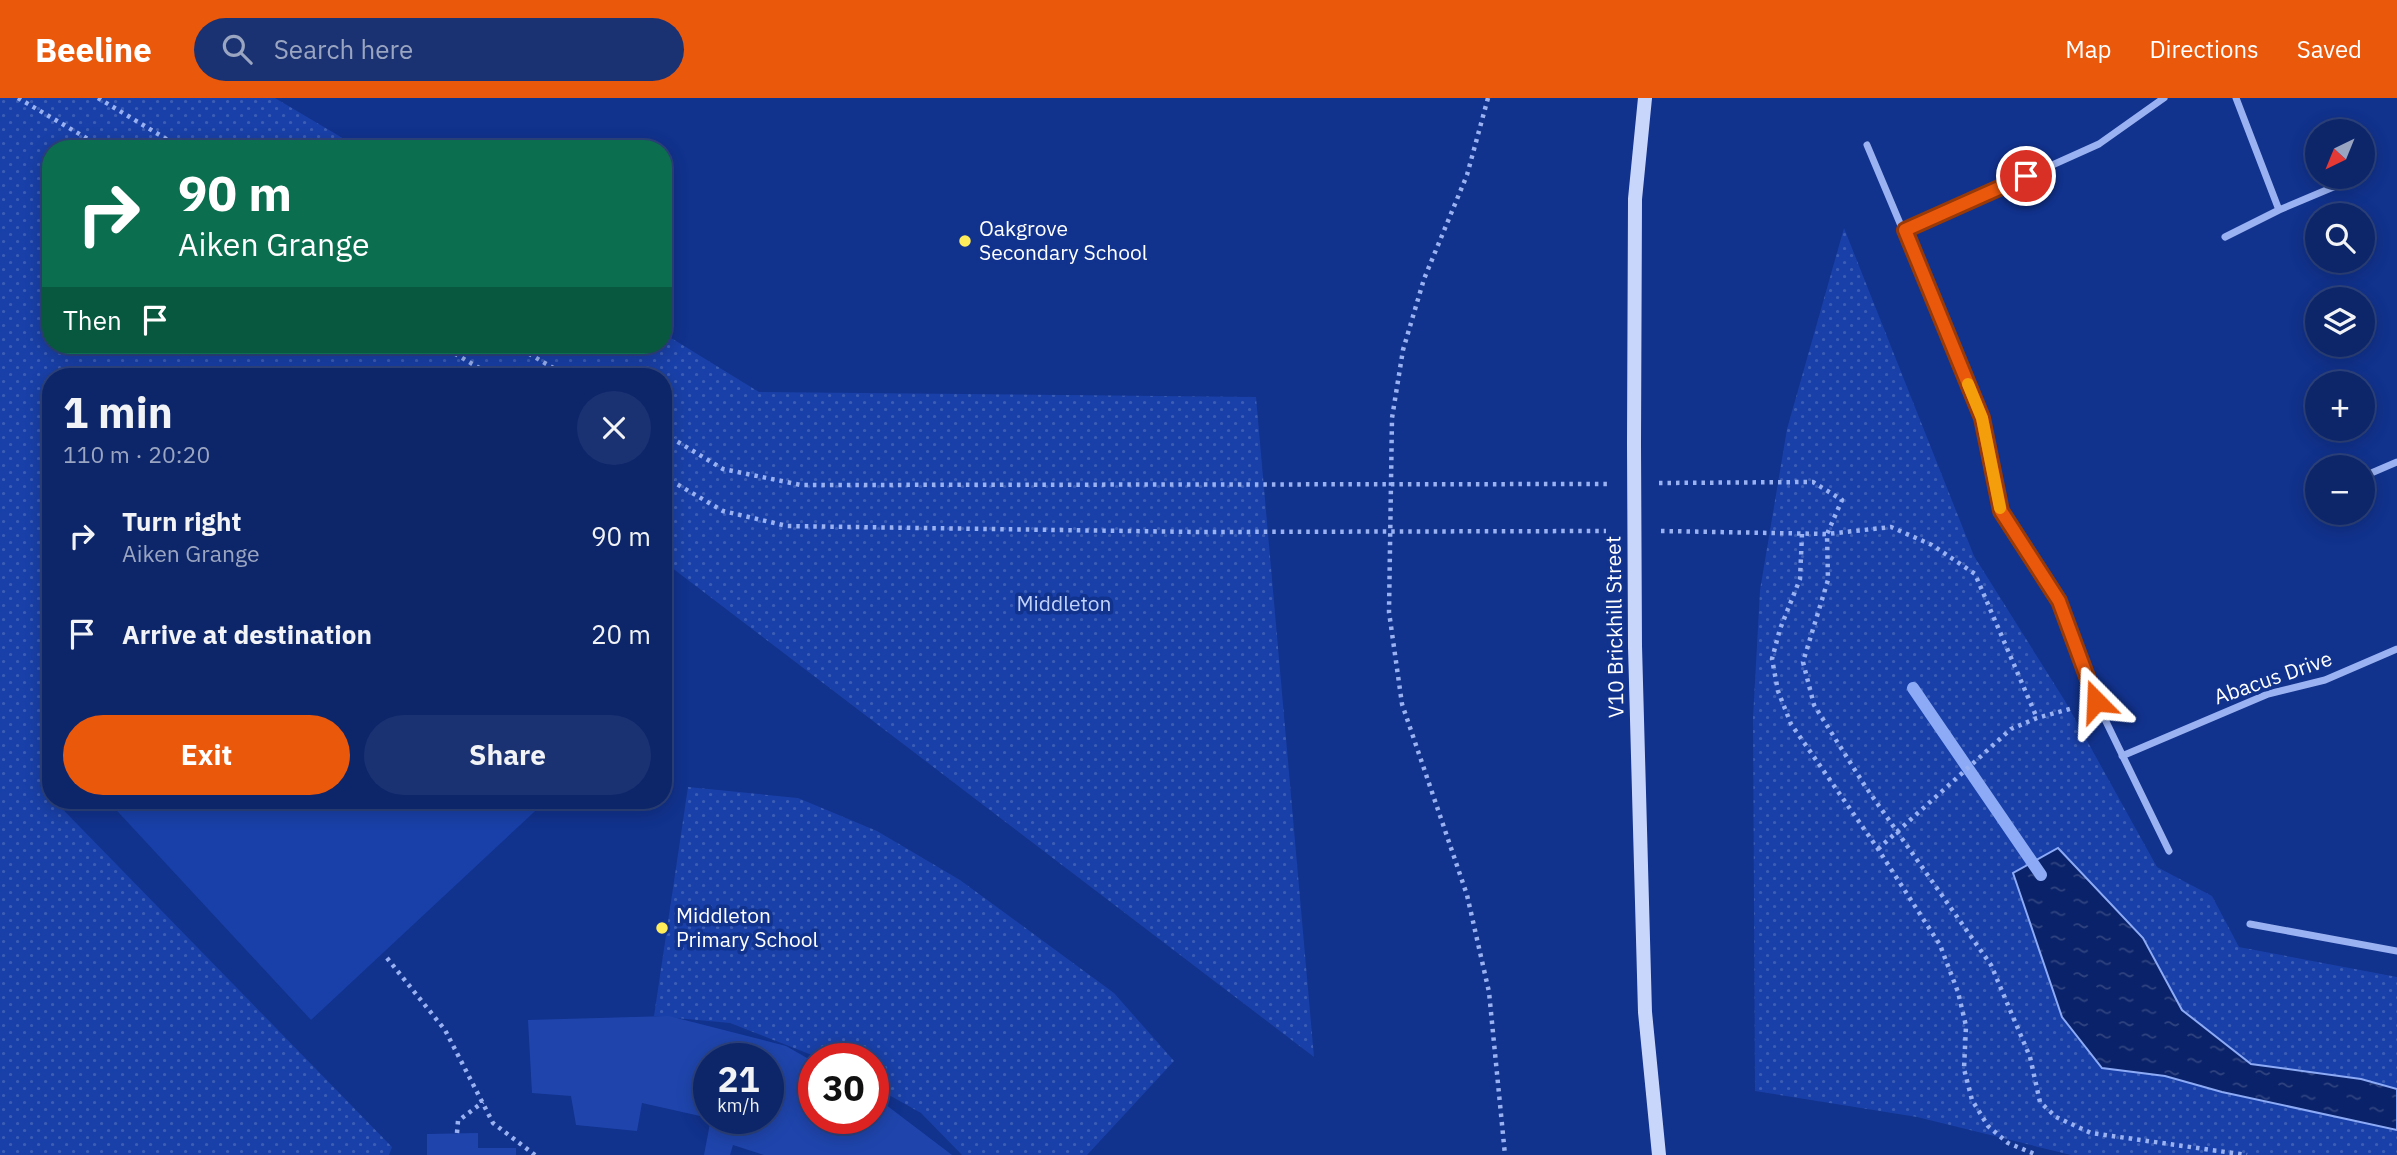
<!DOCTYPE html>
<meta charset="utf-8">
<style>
:root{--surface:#0d266a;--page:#1b3272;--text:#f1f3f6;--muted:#9aa5c1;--line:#2d437e;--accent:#ea580c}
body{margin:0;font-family:"IBM Plex Sans",sans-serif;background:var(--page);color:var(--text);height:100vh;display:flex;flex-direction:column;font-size:26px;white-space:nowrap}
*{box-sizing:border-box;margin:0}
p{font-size:23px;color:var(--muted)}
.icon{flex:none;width:38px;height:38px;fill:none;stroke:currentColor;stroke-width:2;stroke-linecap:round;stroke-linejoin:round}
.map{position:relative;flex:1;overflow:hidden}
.side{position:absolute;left:42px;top:270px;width:630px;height:441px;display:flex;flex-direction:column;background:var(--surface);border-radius:28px;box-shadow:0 4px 18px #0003,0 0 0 2px var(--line)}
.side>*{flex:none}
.banner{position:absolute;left:42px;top:42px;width:630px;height:214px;border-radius:28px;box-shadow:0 4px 18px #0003,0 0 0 2px var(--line);background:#0b6e4f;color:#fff;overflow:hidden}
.needle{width:46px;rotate:223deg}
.buttons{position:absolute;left:2305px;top:21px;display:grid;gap:14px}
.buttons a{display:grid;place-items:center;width:70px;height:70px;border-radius:50%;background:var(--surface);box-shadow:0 4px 18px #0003,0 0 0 2px var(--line);font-size:35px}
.speed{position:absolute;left:693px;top:945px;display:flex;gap:14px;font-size:35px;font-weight:700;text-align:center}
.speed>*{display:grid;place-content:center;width:91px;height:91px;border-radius:50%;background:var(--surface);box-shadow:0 4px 18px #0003,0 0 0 2px var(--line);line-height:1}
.speed small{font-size:18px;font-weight:400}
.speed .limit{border:10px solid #d22;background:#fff;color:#111}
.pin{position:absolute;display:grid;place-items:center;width:60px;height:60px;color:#fff;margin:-30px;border:4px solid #fff;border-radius:50%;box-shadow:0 2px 7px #0007}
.me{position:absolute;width:77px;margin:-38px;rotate:339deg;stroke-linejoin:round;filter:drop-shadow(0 0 5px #0008)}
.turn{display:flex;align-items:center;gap:24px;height:147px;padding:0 21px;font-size:32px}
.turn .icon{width:91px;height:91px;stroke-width:2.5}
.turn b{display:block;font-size:49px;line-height:60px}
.then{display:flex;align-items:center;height:66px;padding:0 21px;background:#0003;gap:14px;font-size:26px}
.round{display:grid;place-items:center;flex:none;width:74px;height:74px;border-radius:37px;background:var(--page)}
.overview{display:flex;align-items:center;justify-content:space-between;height:119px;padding:0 21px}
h1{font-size:42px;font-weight:800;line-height:52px}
.cta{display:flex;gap:14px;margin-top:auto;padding:14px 21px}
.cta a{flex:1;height:80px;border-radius:42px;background:var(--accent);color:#fff;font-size:28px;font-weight:800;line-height:80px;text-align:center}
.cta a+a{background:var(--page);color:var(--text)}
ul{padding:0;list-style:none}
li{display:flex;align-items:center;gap:21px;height:98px;padding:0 21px}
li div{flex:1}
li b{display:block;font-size:26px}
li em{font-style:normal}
header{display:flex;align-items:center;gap:42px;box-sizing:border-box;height:98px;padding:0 35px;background:var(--accent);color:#fff}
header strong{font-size:33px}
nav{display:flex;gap:38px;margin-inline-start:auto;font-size:24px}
.search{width:490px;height:63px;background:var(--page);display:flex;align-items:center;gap:18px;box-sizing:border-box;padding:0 24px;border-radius:38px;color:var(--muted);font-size:26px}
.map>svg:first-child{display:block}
.park{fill:url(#park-dots)}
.garden{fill:#1940a8}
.water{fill:url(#water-ripples);stroke:#8caaf5;stroke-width:2}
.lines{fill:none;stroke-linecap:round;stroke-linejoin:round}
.stream{stroke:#8caaf5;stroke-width:12}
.building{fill:#1f45ad}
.path{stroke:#9ab2f2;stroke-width:4.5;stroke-dasharray:3.5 5;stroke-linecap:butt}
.street{stroke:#9ab2f2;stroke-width:7}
.secondary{stroke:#c9d6fc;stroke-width:14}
.secondary-bridge{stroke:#c9d6fc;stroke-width:14}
.route-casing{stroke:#983908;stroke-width:18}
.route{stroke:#ea580c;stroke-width:12}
.slow{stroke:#f59e0b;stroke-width:12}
.poi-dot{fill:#ffec5b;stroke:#11328d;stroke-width:2.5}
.labels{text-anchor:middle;stroke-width:7;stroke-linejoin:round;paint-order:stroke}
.poi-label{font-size:21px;fill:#fff;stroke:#11328d;text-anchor:start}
.park-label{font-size:21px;fill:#c1d2fd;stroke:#11328d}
.street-label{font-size:21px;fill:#fff;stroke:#11328d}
</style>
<header>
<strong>Beeline</strong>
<div class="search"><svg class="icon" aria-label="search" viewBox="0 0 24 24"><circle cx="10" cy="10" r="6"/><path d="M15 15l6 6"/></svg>Search here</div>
<nav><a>Map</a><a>Directions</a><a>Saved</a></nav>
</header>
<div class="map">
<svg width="2397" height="1057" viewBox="0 0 2397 1057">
<defs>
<pattern id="park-dots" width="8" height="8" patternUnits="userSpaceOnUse" patternTransform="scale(1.75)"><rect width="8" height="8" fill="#1940a8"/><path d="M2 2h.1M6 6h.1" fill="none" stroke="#3c5db5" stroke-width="1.8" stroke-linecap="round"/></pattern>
<pattern id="water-ripples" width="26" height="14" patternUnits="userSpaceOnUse" patternTransform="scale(1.75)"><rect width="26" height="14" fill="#0a2269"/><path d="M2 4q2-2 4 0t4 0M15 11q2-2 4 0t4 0" fill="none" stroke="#2f4380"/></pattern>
</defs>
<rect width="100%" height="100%" fill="#11328d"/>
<path class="park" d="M0 0H275L361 51H51V247H663V235L759 294 1256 299 1314 959 663 463V278H51V677L40 688 392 1049 389 1057H0Z
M1844 130 1974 458 2065 603 2157 769 2212 798 2239 849 2397 879V1057H2071L1917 1019 1755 993 1753 620 1760 492 1787 331Z
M688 689 798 700 877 733 960 782 1114 895 1174 963 1087 1057H962L921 1015 873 988V961H822L730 925 654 918Z"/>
<path class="garden" d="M107 702H547L311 922Z"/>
<path class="water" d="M2058 750 2143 840 2182 912 2251 966 2361 981 2397 991V1032L2222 994 2165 978 2102 970 2062 919 2013 775Z"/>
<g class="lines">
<path class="stream" d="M1913 590 2041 777"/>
</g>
<path class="building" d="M669 918 786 948 814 964V1020H873V997L952 1057H764L733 1047 730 1057H704L711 1020H768V961H709V1020L642 1005 637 1033 576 1027 571 998 532 995 528 922Z
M478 1035V1050H516V1057H427V1036Z"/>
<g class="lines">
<path class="path" d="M18 0 105 51
M98 0 183 51
M1488 0 1467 77 1424 181 1403 252 1392 320 1389 514 1402 606 1467 797 1489 894 1505 1057
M440 247 493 278
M514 247 567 278
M663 335 723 371 801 387 1608 386
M663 378 723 413 787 428 1196 434 1606 433
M1659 385 1813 384 1842 402 1827 436 1828 482 1803 564 1814 607 1865 688 1991 867 2030 959 2040 1004 2056 1019 2091 1035 2247 1057
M1661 433 1827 436 1891 429 1932 447 1975 476 2037 620
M1802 436 1800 481 1780 531 1772 561 1778 593 1791 626 1878 751 1940 847 1958 894 1966 928 1964 971 1972 1002 1988 1028 2008 1045 2037 1057
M1878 751 2011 631 2037 620 2073 610
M387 860 445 932 493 1025 535 1057
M457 1035 458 1023 483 1004"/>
<path class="street" d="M2236 0 2279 112
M1867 47 1982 320 2001 413 2059 503 2096 603 2169 753
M1905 133 2099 46 2164 0
M2225 139 2279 112 2343 85
M2362 379 2397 364
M2122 658 2268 596 2325 582 2397 551
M2250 826 2397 853"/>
<path class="secondary" d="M1634 346 1635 101 1645 0
M1635 548 1645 914 1659 1057"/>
<path class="secondary-bridge" d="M1634 346 1635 548"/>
</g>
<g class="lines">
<defs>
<path id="route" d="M2026 78 1905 132 1982 320 2001 413 2059 503 2096 603"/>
</defs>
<use href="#route" class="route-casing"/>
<use href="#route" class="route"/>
<path class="slow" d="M1968 286 1982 320 2000 410"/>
</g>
<g class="poi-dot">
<circle cx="965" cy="143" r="7"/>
<circle cx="662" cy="830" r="7"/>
</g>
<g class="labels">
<g class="poi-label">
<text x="979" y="138">Oakgrove<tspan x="979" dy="24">Secondary School</tspan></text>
<text x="676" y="825">Middleton<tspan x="676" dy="24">Primary School</tspan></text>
</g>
<g class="park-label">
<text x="1064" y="513">Middleton</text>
</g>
<g class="street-label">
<text transform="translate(1615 529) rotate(-91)" y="7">V10 Brickhill Street</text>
<text transform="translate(2273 580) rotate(-19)" y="7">Abacus Drive</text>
</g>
</g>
</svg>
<div class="buttons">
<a><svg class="needle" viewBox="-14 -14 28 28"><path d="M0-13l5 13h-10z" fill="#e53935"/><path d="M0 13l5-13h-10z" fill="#9aa5c1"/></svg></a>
<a><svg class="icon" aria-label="search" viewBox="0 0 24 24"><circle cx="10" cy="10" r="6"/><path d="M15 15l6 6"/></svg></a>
<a><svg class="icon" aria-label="layers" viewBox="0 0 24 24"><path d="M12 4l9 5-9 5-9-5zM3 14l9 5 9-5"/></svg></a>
<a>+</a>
<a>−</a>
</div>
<div class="speed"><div>21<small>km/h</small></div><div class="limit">30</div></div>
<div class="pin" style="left:2026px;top:78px;background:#d93025"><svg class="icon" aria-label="arrive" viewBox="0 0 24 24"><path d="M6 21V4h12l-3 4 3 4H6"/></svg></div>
<svg class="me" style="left:2096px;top:603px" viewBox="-20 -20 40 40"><path d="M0-17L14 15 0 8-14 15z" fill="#ea580c" stroke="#fff" stroke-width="4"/></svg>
<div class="banner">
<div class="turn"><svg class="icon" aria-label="right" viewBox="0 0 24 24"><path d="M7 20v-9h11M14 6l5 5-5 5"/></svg><div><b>90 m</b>Aiken Grange</div></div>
<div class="then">Then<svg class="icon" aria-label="arrive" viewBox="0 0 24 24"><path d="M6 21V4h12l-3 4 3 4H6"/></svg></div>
</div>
<section class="side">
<div class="overview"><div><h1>1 min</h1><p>110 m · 20:20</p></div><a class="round"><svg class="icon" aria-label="close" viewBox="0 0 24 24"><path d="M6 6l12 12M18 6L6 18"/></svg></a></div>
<ul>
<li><svg class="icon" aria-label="right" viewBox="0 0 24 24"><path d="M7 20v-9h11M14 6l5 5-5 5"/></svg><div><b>Turn right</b><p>Aiken Grange</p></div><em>90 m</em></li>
<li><svg class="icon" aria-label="arrive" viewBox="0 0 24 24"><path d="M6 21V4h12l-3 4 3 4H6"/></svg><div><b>Arrive at destination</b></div><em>20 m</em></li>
</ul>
<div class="cta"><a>Exit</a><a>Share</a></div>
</section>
</div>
